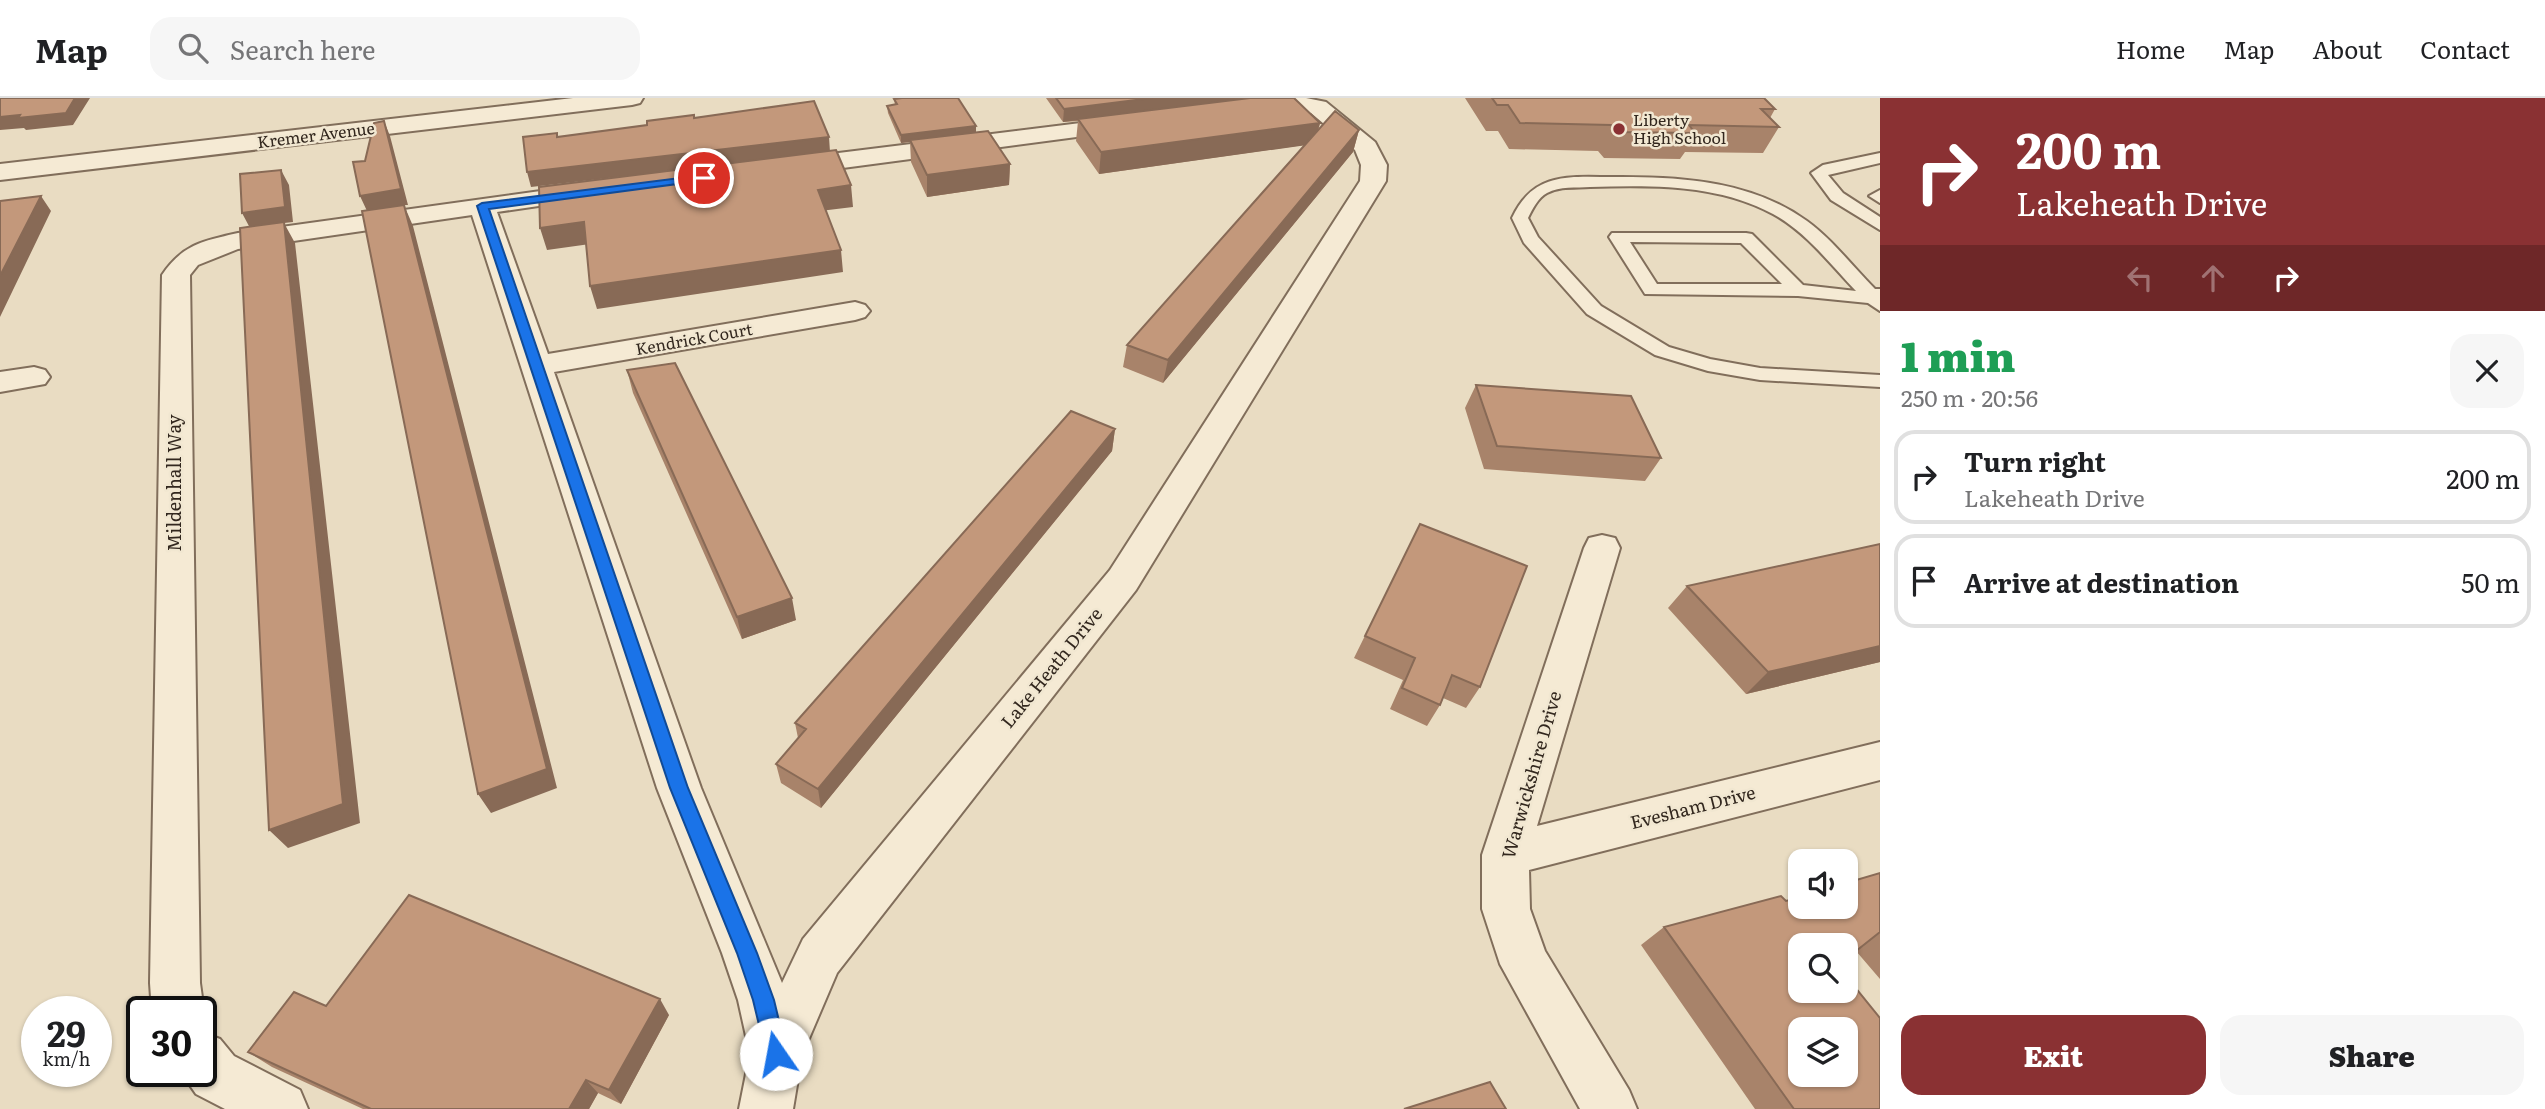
<!DOCTYPE html>
<meta charset="utf-8">
<style>
:root{--surface:#fff;--page:#f6f6f6;--text:#202124;--muted:#757577;--line:#e0e0e0;--accent:#8a3133}
body{margin:0;font-family:Literata,serif;background:var(--page);color:var(--text);height:100vh;display:flex;flex-direction:column;font-size:26px;white-space:nowrap}
*{box-sizing:border-box;margin:0}
p{font-size:23px;color:var(--muted)}
.icon{flex:none;width:38px;height:38px;fill:none;stroke:currentColor;stroke-width:2;stroke-linecap:round;stroke-linejoin:round}
.map{position:relative;flex:1;overflow:hidden}
.side{display:flex;flex-direction:column;background:var(--surface);width:665px}
.side>*{flex:none}
.hud{background:#8a3133;color:#fff;overflow:hidden}
.controls{position:absolute;left:1788px;top:751px;display:grid;gap:14px}
.controls a{display:grid;place-items:center;width:70px;height:70px;border-radius:14px;background:var(--surface);box-shadow:0 2px 5px #0004;font-size:35px}
.speed{position:absolute;left:21px;top:898px;display:flex;gap:14px;font-size:35px;font-weight:700;text-align:center}
.speed>*{display:grid;place-content:center;width:91px;height:91px;border-radius:50%;background:var(--surface);box-shadow:0 2px 5px #0004;line-height:1}
.speed small{font-size:18px;font-weight:400}
.speed .limit{border:4px solid #111;border-radius:10px;background:#fff;color:#111}
.pin{position:absolute;display:grid;place-items:center;width:60px;height:60px;color:#fff;margin:-30px;border:4px solid #fff;border-radius:50%;box-shadow:0 2px 7px #0007}
.me{position:absolute;width:77px;margin:-38px;rotate:348deg;stroke-linejoin:round;filter:drop-shadow(0 0 5px #0008)}
.turn{display:flex;align-items:center;gap:24px;height:147px;padding:0 21px;font-size:32px}
.turn .icon{width:91px;height:91px;stroke-width:2.5}
.turn b{display:block;font-size:49px;line-height:60px}
.lanes{display:flex;align-items:center;height:66px;padding:0 21px;background:#0003;justify-content:center;gap:35px;direction:ltr}
.lanes .off{opacity:.35}
.round{display:grid;place-items:center;flex:none;width:74px;height:74px;border-radius:21px;background:var(--page)}
.headline{display:flex;align-items:center;justify-content:space-between;height:119px;padding:0 21px}
h1{font-size:42px;font-weight:800;line-height:52px;color:#1e9e55}
.action{display:flex;gap:14px;margin-top:auto;padding:14px 21px}
.action a{flex:1;height:80px;border-radius:21px;background:var(--accent);color:#fff;font-size:28px;font-weight:800;line-height:80px;text-align:center}
.action a+a{background:var(--page);color:var(--text)}
ul{padding:0;list-style:none}
li{display:flex;align-items:center;gap:21px;height:94px;margin:0 14px 10px;padding:0 7px;border:4px solid var(--line);border-radius:21px}
li div{flex:1}
li b{display:block;font-size:26px}
li em{font-style:normal}
header{display:flex;align-items:center;gap:42px;box-sizing:border-box;height:98px;padding:0 35px;background:var(--surface);border-bottom:2px solid var(--line)}
header strong{font-size:33px}
nav{display:flex;gap:38px;margin-inline-start:auto;font-size:24px}
.search{width:490px;height:63px;background:var(--page);display:flex;align-items:center;gap:18px;box-sizing:border-box;padding:0 24px;border-radius:21px;color:var(--muted);font-size:26px}
main{display:flex;flex:1;min-height:0}
.map>svg:first-child{display:block}
.lines{fill:none;stroke-linecap:round;stroke-linejoin:round}
.service-casing{stroke:#816e5b;stroke-width:4}
.minor-casing{stroke:#816e5b;stroke-width:4}
.service{fill:#f5ead4;fill-rule:evenodd}
.minor{fill:#f5ead4;fill-rule:evenodd}
.wall{fill:#a8836a}
.shaded-wall{fill:#886a56}
.building{fill:#c3987b;stroke:#886a56;stroke-width:2;fill-rule:evenodd}
.route{fill:#1a73e8;stroke:#114b97;stroke-width:2}
.poi-dot{fill:#8a3133;stroke:#f1e7d1;stroke-width:2.5}
.labels{text-anchor:middle;stroke-width:5;stroke-linejoin:round;paint-order:stroke}
.far-poi-label{font-size:16px;fill:#32271e;stroke:#f1e7d1;text-anchor:start}
.far-street-label{font-size:16px;fill:#32271e;stroke:#f1e7d1}
.street-label{font-size:18px;fill:#32271e;stroke:#f1e7d1}
</style>
<header>
<strong>Map</strong>
<div class="search"><svg class="icon" aria-label="search" viewBox="0 0 24 24"><circle cx="10" cy="10" r="6"/><path d="M15 15l6 6"/></svg>Search here</div>
<nav><a>Home</a><a>Map</a><a>About</a><a>Contact</a></nav>
</header>
<main>
<div class="map">
<svg width="1880" height="1011" viewBox="0 0 1880 1011">
<rect width="100%" height="100%" fill="#e9dcc2"/>
<g class="lines">
<defs>
<path id="service" d="M1880 55V65L1828 77 1843 95 1880 119V132L1831 102 1811 75 1823 67Z
M1622 79C1686 79 1753 84 1807 123 1832 141 1853 169 1875 191H1880V213L1868 205 1798 198 1645 196 1609 139 1612 135H1746L1752 136 1803 187 1856 193C1830 166 1806 134 1773 116 1718 86 1651 87 1590 89 1576 90 1560 88 1547 95 1538 100 1533 110 1528 120L1538 139 1601 208 1669 249 1710 261 1760 270 1880 277V289L1760 282 1708 273 1655 257 1587 216 1524 145 1512 120C1535 70 1575 80 1622 79ZM1630 144 1741 145 1782 186H1657Z
M1880 92V105L1869 98Z"/>
<path id="minor" d="M573 0H643L640 5 632 7 0 82V66Z
M1281 0H1306L1326 4 1375 44 1387 67 1386 83 1136 492 837 875 802 957 793 1011H739L750 956 738 902 722 855 657 690 472 117 238 151 198 167 190 177 200 885 204 914 201 920V914H152L150 885 162 177C183 146 203 143 238 135L591 86 600 89 604 94 600 99 497 114 548 256 855 204 865 207 870 213 865 219 855 222 554 274 701 690 782 885 803 841 1110 472 1360 83 1361 67 1355 52 1311 15 1294 12 1248 19 1240 17 1236 12 1240 7Z
M1129 19 1137 21 1141 26 1137 31 790 77 781 74 777 69 781 64 790 61Z
M34 269 45 272 50 279 45 286 0 294V274Z
M1602 437 1615 440 1620 450 1537 728 1880 644V682L1529 772 1530 811 1545 853 1629 992 1637 1011H1580L1500 866 1482 811V757L1584 450 1589 440Z
M201 934 220 941 234 958 300 992 308 1011H225L196 996 180 973H201Z"/>
</defs>
<use href="#service" class="service-casing"/>
<use href="#minor" class="minor-casing"/>
<use href="#service" class="service"/>
<use href="#minor" class="minor"/>
</g>
<path class="wall" d="M1046 0H1294L1320 25 1318 33 1359 32 1353 54 1163 285 1123 269 1127 247 1304 47 1099 76 1076 43 1078 23 1063 24Z
M1465 0H1764L1775 11 1770 20 1779 29 1763 55 1685 54 1680 61 1604 60 1598 53 1509 51 1498 33H1486Z
M894 1 976 28V34L1010 66 1009 87 927 99 911 64 910 44 901 45 888 15 887 8 895 7Z
M627 272 796 522 742 541 633 295Z
M1476 287 1661 360 1645 383 1484 371 1465 310Z
M1115 331 1112 353 821 710 781 685 776 666 798 640 795 625Z
M1420 426 1480 589 1466 610 1443 600 1440 607 1427 628 1390 611 1403 582 1354 560Z
M1687 488 1880 564 1746 596 1668 510Z
M1880 775V881L1856 853 1801 847 1880 1011H1755L1641 847 1664 829 1786 803Z
M669 917 621 1006 598 995 589 1011H363L272 969 248 954Z"/>
<path class="shaded-wall" d="M75 0H90L73 27 26 32 24 30 0 32V19Z
M1152 0H1258L1063 24 1064 11Z
M384 23 390 38 408 107H404L413 128 557 690 491 715 478 696 367 113 360 98Z
M1320 25 1314 46 1099 76 1101 54Z
M976 28V35L901 45V37Z
M1359 32 1353 54 1163 285 1168 262Z
M829 39 830 54 531 89 527 74Z
M1010 66 1009 87 927 99V77Z
M281 72 289 87 293 124 284 125 295 145 360 725 288 750 269 732 250 130 242 115Z
M851 87 853 109 820 113 818 92Z
M41 98 51 113 0 219V178Z
M584 124 590 146 547 152 540 130Z
M841 152 843 174 597 211 590 188Z
M1115 331 1112 353 821 710 818 691Z
M792 500 796 522 742 541 737 519Z
M1880 548V564L1746 596 1768 574Z
M660 901 669 917 621 1006 609 992Z
M586 982 598 995 589 1011H569Z"/>
<path class="building" d="M0 0H75L66 15 18 20 20 17 0 19Z
M902 0H958L976 28 901 37 887 8 897 6 894 1Z
M1056 0H1152L1064 11Z
M1250 0H1294L1320 25 1101 54 1078 21Z
M1492 0H1764L1775 11H1761L1779 29 1689 27 1695 35 1617 34 1611 27 1520 25 1508 7H1497Z
M814 3 829 39 527 74 523 39 557 35V39L647 27V23L694 17V20Z
M1335 13 1359 32 1168 262 1127 247Z
M384 23 401 91 360 98 353 64 365 63 374 25Z
M988 33 1010 66 927 77 910 42Z
M836 52 851 87 818 92 841 152 590 188 584 124 540 130 539 89Z
M281 72 285 109 242 115 240 76Z
M41 98 0 178V103Z
M404 107 547 671 478 696 362 113Z
M284 124 343 706 269 732 240 130Z
M675 265 792 500 737 519 627 272Z
M1476 287 1631 298 1661 360 1497 348Z
M1071 313 1115 331 818 691 776 666 806 631 795 625Z
M1420 426 1527 468 1480 589 1452 577 1440 607 1402 590 1415 560 1365 538Z
M1880 446V548L1768 574 1687 488Z
M1880 775V834L1846 861V847H1801V892H1846V878L1880 920V1011H1794L1664 829 1781 798 1786 803 1801 799V808H1846V785ZM1801 931H1846V976H1801Z
M409 797 660 901 609 992 586 982 569 1011H371L248 954 294 894 326 908Z
M1490 984 1506 1011H1404Z"/>
<path class="route" d="M704 77 707 78V82L489 111 688 690 757 855 774 902 787 956 784 963 776 967 769 963 766 956 753 902 737 855 670 690 477 108 482 105Z"/>
<circle class="poi-dot" cx="1619" cy="31" r="7"/>
<g class="labels">
<g class="far-poi-label">
<text x="1633" y="28">Liberty<tspan x="1633" dy="18">High School</tspan></text>
</g>
<g class="far-street-label">
<text transform="translate(316 37) rotate(-7)" y="6">Kremer Avenue</text>
<text transform="translate(694 241) rotate(-10)" y="6">Kendrick Court</text>
</g>
<g class="street-label">
<text transform="translate(175 385) rotate(-90)" y="6">Mildenhall Way</text>
<text transform="translate(1052 570) rotate(-51)" y="6">Lake Heath Drive</text>
<text transform="translate(1532 677) rotate(-74)" y="6">Warwickshire Drive</text>
<text transform="translate(1693 710) rotate(-14)" y="6">Evesham Drive</text>
</g>
</g>
</svg>
<div class="controls">
<a><svg class="icon" aria-label="sound" viewBox="0 0 24 24"><path d="M4 9h4l5-4v14l-5-4H4zM17 9q2 3 0 6"/></svg></a>
<a><svg class="icon" aria-label="search" viewBox="0 0 24 24"><circle cx="10" cy="10" r="6"/><path d="M15 15l6 6"/></svg></a>
<a><svg class="icon" aria-label="layers" viewBox="0 0 24 24"><path d="M12 4l9 5-9 5-9-5zM3 14l9 5 9-5"/></svg></a>
</div>
<div class="speed"><div>29<small>km/h</small></div><div class="limit">30</div></div>
<div class="pin" style="left:704px;top:80px;background:#d93025"><svg class="icon" aria-label="arrive" viewBox="0 0 24 24"><path d="M6 21V4h12l-3 4 3 4H6"/></svg></div>
<svg class="me" style="left:776px;top:956px" viewBox="-20 -20 40 40"><circle r="19" fill="#fff"/><path d="M0-13L10 11 0 6-10 11z" fill="#1a73e8"/></svg>
</div>
<section class="side">
<div class="hud">
<div class="turn"><svg class="icon" aria-label="right" viewBox="0 0 24 24"><path d="M7 20v-9h11M14 6l5 5-5 5"/></svg><div><b>200 m</b>Lakeheath Drive</div></div>
<div class="lanes"><svg class="icon off" aria-label="left" viewBox="0 0 24 24"><path d="M17 20v-9H6M10 6l-5 5 5 5"/></svg><svg class="icon off" aria-label="ahead" viewBox="0 0 24 24"><path d="M12 20V5M6 11l6-6 6 6"/></svg><svg class="icon" aria-label="right" viewBox="0 0 24 24"><path d="M7 20v-9h11M14 6l5 5-5 5"/></svg></div>
</div>
<div class="headline"><div><h1>1 min</h1><p>250 m · 20:56</p></div><a class="round"><svg class="icon" aria-label="close" viewBox="0 0 24 24"><path d="M6 6l12 12M18 6L6 18"/></svg></a></div>
<ul>
<li><svg class="icon" aria-label="right" viewBox="0 0 24 24"><path d="M7 20v-9h11M14 6l5 5-5 5"/></svg><div><b>Turn right</b><p>Lakeheath Drive</p></div><em>200 m</em></li>
<li><svg class="icon" aria-label="arrive" viewBox="0 0 24 24"><path d="M6 21V4h12l-3 4 3 4H6"/></svg><div><b>Arrive at destination</b></div><em>50 m</em></li>
</ul>
<div class="action"><a>Exit</a><a>Share</a></div>
</section>
</main>
